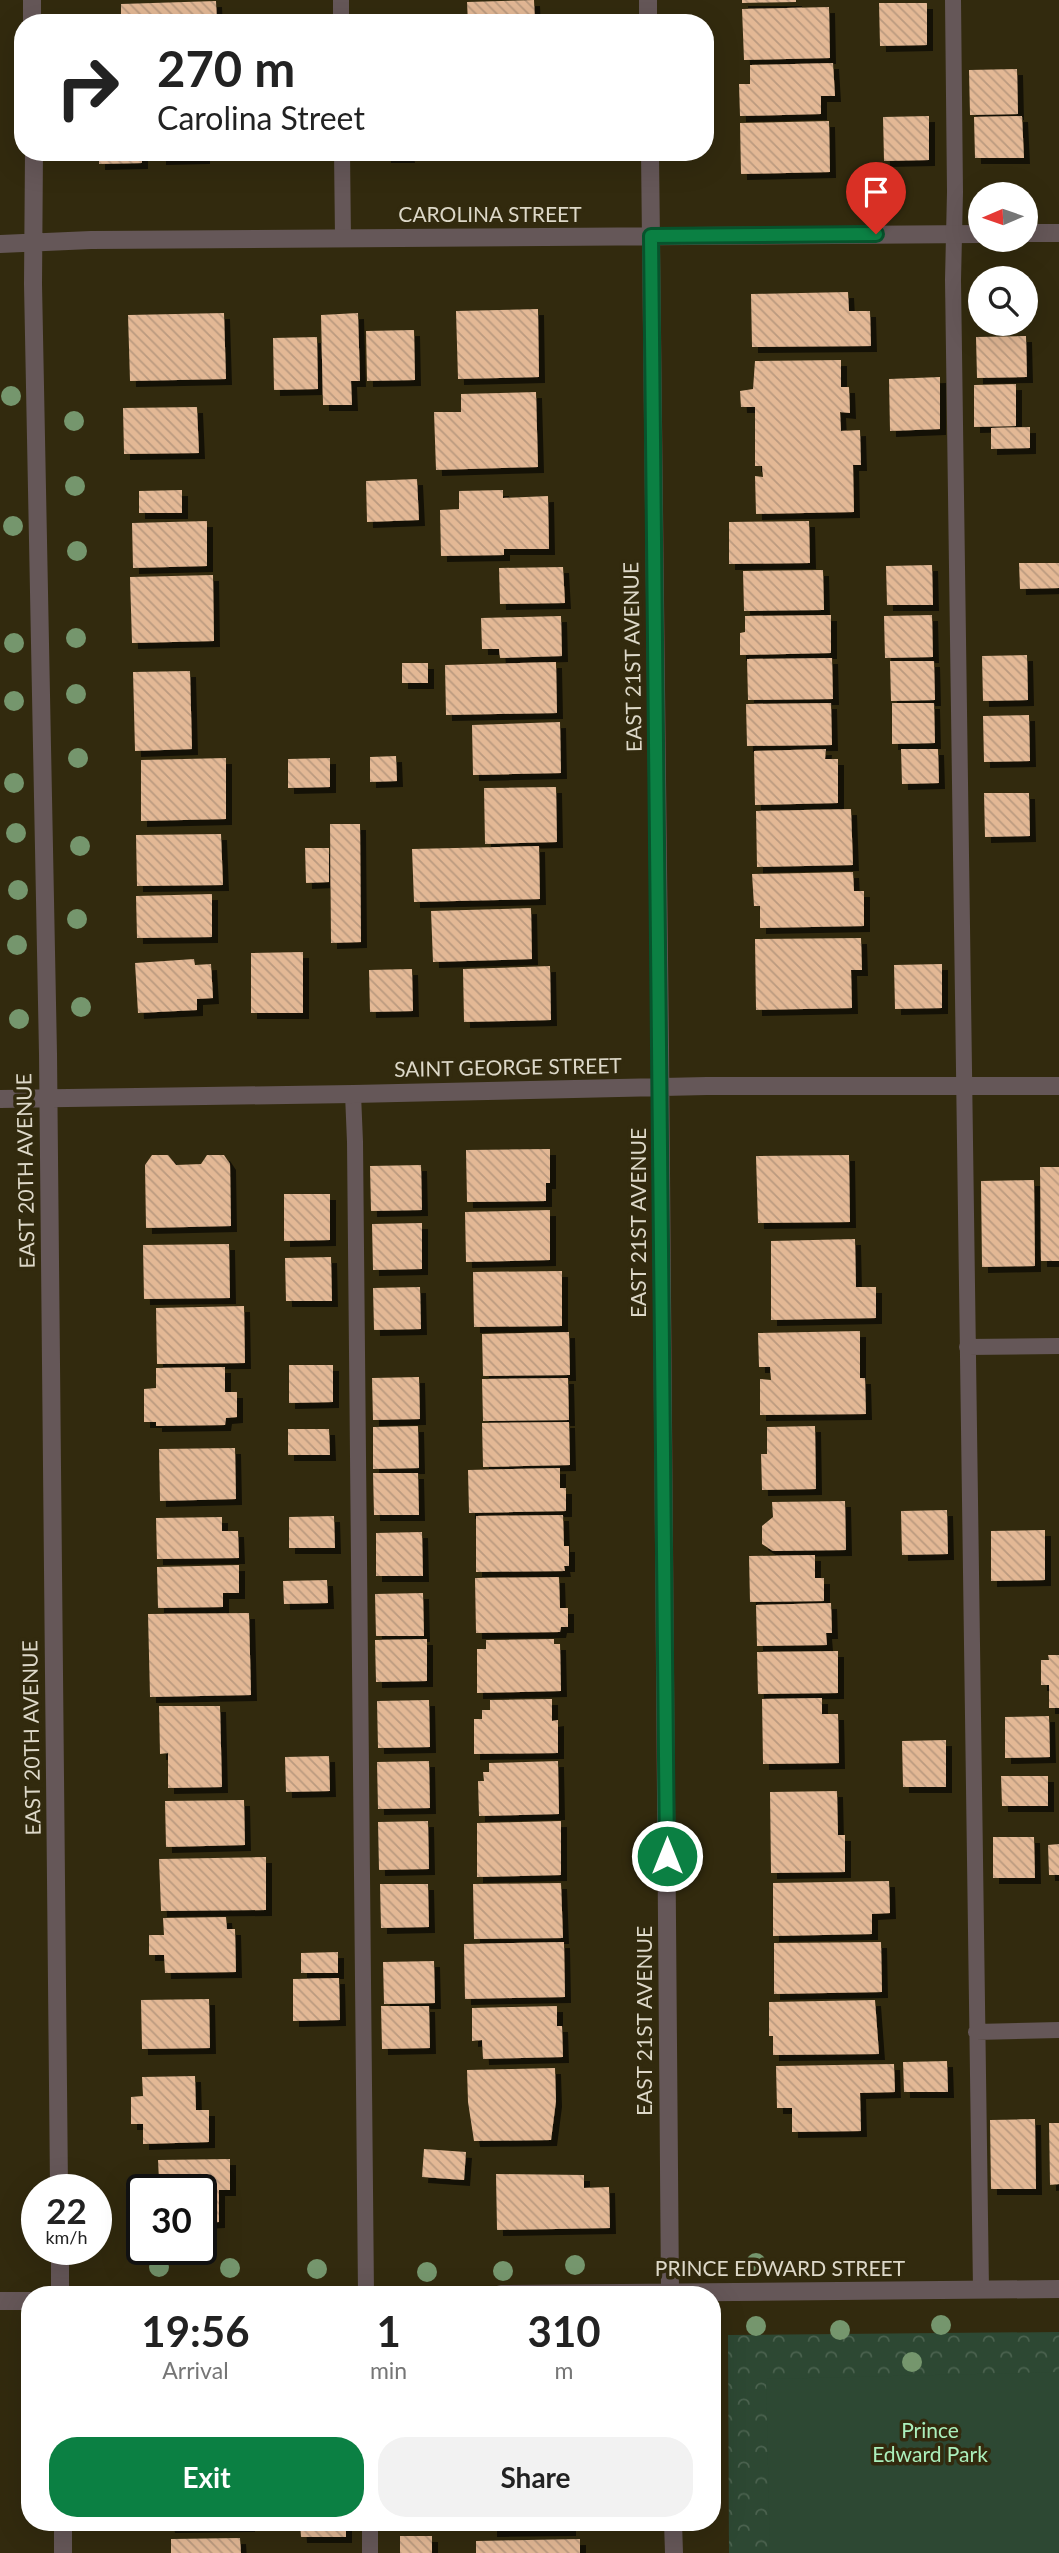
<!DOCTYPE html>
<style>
:root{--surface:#fff;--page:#f2f2f2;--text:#222;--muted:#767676;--accent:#0b8043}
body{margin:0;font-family:Lato,sans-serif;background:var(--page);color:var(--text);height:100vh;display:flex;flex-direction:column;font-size:26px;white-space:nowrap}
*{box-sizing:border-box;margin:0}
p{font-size:23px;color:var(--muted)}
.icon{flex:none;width:38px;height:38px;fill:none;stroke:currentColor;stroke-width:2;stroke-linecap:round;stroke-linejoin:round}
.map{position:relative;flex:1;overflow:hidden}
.drawer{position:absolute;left:21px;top:2286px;width:700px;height:245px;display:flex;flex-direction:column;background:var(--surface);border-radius:28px;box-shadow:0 7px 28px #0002}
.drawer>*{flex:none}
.top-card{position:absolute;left:14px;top:14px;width:700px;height:147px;border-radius:28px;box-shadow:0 7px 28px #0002;background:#fff;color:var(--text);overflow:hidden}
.needle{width:46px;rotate:268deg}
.controls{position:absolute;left:968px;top:182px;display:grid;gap:14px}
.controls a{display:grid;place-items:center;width:70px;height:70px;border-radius:50%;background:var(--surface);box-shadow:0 7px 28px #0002;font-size:35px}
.speed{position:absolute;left:21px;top:2174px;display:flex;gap:14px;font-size:35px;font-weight:700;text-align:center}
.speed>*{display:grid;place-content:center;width:91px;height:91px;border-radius:50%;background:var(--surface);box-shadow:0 7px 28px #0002;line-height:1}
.speed small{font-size:18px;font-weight:400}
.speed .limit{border:4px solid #111;border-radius:10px;background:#fff;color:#111}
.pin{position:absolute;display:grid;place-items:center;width:60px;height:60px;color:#fff;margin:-72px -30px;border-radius:50% 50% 50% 0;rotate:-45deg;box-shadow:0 0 7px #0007}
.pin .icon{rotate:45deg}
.me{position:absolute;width:77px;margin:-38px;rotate:0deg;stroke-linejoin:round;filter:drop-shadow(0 0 5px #0008)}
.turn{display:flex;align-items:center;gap:24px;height:147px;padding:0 28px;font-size:32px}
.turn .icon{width:91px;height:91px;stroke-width:2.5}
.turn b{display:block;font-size:49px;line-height:60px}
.eta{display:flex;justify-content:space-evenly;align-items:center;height:119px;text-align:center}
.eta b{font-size:42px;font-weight:700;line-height:49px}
.action{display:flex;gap:14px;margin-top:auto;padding:14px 28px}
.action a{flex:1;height:80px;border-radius:28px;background:var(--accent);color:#fff;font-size:28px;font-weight:700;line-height:80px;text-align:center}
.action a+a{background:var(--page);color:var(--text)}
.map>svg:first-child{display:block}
.park{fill:url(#park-crowns)}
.garden{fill:#2d4833}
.building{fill:url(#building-back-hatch);filter:url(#shadow)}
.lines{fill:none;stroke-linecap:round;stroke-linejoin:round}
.service{stroke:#655758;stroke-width:16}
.minor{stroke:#655758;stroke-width:18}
.tree{fill:#75966d}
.route-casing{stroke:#07532c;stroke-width:18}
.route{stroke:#0b8043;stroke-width:12}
.labels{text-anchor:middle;stroke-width:7;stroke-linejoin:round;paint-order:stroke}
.street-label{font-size:21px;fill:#ddd8c8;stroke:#322a0e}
.park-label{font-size:21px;fill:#abefbb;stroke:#322a0e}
</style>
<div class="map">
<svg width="1059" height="2553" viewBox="0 0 1059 2553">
<defs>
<pattern id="park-crowns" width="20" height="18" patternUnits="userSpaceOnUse" patternTransform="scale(1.75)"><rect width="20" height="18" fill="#2d4833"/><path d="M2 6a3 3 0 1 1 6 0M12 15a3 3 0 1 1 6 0" fill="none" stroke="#4b624f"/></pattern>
<pattern id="building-back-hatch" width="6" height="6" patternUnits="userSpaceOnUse" patternTransform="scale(1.75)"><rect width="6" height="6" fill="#e3b895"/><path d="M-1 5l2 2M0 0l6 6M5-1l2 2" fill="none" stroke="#bb9a7f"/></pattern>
<filter id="shadow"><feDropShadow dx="6" dy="6" stdDeviation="0" flood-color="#0009"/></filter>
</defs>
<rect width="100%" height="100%" fill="#322a0e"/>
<path class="park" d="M1059 2332V2553H729L728 2335Z"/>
<path class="garden" d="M1059 2372V2553H770L766 2379Z"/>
<path class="building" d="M534 0 535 23H468L467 2Z
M742 0H796V2L742 3Z
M216 1 217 23H121V4Z
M879 3H927V45L880 46Z
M829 7 830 58 744 60 742 9Z
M833 63 835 96H821V114L740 116 739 84H750V65Z
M1017 69 1018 114 970 115 969 70Z
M929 116V160L884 161 883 117Z
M1022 116 1024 158H975L974 117Z
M829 121 830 172 741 174 740 123Z
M99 152H142V163L99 164Z
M160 152H204V158L160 159Z
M385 152H408L409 157H385Z
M848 292 849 311H870L871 346 752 347 751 294Z
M538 309 539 377 458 379 456 311Z
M224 313 226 379 130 381 128 315Z
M358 313 360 381H351L352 405H323L321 315Z
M414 330 415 380 367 381 366 331Z
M1026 336 1027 377 977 378 976 337Z
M317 337 318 389 274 390 273 338Z
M841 360V387H849L850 413 840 412 841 431 860 430 861 465H853L854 512 756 514 755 476 763 477 762 466H755V407H741L740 391 753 389 755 361Z
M940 377V429L890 431 889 379Z
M1016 384V426L974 427V385Z
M536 392 538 467 436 470 434 412H461V394Z
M197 407 199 453 124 454 123 408Z
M1030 427V448L991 449V428Z
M417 479 419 520 367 522 366 481Z
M182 490V513H139V491Z
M503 490V498L548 496 549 549H504V555L441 556 440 510 459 509V491Z
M207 521V566L133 568 132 523Z
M809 521 810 563 729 564V522Z
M1019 563H1059V588L1020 589Z
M932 565 933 605H887L886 566Z
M563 567 565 603 500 604 499 568Z
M823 570 824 610 744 611 743 571Z
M213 575 214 641 132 643 130 577Z
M831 615V653L740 655V633L745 632V616Z
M932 615 933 657 885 658 884 616Z
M561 616 562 656 500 658 499 649H482L481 618Z
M1027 655 1028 700 983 701 982 656Z
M832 658 833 699 748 700 747 659Z
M890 661H934L935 700 891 701Z
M556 662 557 713 446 715 445 665Z
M402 663H428V683H402Z
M190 671 192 749 135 751 133 672Z
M831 703 832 745 747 746 746 704Z
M892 703H934L935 743 892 744Z
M1029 715 1030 761 984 762 983 716Z
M560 722 561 773 473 775 472 725Z
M826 749 825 759H838V803L755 805 754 751Z
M901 749H938L939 783 902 784Z
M396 756 397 781 370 782V757Z
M226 758V819L141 821V760Z
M330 758V787L288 788V759Z
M556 787 557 842 485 844 484 788Z
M984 793H1029L1030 836 985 837Z
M851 809 853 865 757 867 756 811Z
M330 824H360L361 942 331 943Z
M221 834 223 885 137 886 136 835Z
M539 846 540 899 414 902 412 849Z
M305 848H329V882L306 883Z
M853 872 854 891H864V926L760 928V906H754L752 874Z
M212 894V937L137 938 136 896Z
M531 908 532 959 433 962 431 911Z
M861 938 862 970H851L852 1008 756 1010 755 939Z
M303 952V1013H251V953Z
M194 959 195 965 211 964 213 998 197 999V1010L138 1013 135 963Z
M942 964V1008L895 1009 894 965Z
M550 966 551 1020 464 1022 463 969Z
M412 969 413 1011 370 1012 369 970Z
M550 1149V1183H546V1201L467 1202 466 1150Z
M152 1155H168L176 1165 201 1164 207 1155H224L230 1164 231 1226 146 1228 145 1165Z
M849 1155 850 1222 758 1223 756 1156Z
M421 1165 422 1210 371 1211 370 1166Z
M1040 1167H1059V1261H1041Z
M1034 1180 1035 1266 982 1267 981 1181Z
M284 1194H330V1240L284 1241Z
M550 1210V1260L466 1262 465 1212Z
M422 1223V1269L373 1270 372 1224Z
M855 1239 856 1287H876V1318L771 1320V1241Z
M229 1244 230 1298 144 1299 143 1245Z
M331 1257 332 1301H286L285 1258Z
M562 1271V1326L474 1327 473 1272Z
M420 1287 421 1329 374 1330 373 1288Z
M244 1306 245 1363 157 1364 156 1308Z
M860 1331V1378H865L866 1414 760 1415V1379L771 1380 770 1367H759L758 1333Z
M569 1332 570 1375 483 1376 482 1334Z
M289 1365H333V1402L289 1403Z
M225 1367V1392H237V1417L226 1418 225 1425 156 1426V1422H144V1389L156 1388V1368Z
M419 1377 420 1419 373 1420 372 1378Z
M568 1378 569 1420 483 1421 482 1379Z
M569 1422 570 1465 483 1467 482 1423Z
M418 1426 419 1468 373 1469V1427Z
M815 1426 816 1489 762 1490 761 1454H767V1427Z
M288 1429H329L330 1455H288Z
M235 1448 236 1499 160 1501 159 1449Z
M560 1468V1488H566V1511L469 1513 468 1470Z
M373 1473H418L419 1515H374Z
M845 1501 846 1550 773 1551 762 1544V1526L773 1517 772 1502Z
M947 1510 948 1554 902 1555 901 1511Z
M563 1515 564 1546H569V1566H564L565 1571 476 1572V1516Z
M334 1516 335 1548H289V1517Z
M222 1517V1531H238L239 1558 157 1559 156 1518Z
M1045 1530V1580L991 1581V1531Z
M422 1532 423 1576H376V1533Z
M815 1555V1578H824V1601L750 1602 749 1556Z
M239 1565V1593H223V1607L158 1608 157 1567Z
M559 1577 560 1608H568V1627H561L560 1632 476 1633 475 1578Z
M327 1580 328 1603 284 1604 283 1581Z
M423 1593 424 1636H376L375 1594Z
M831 1603 832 1633H826L827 1645 757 1646 756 1605Z
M249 1613 251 1695 150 1697 148 1614Z
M427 1639V1681L376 1682 375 1640Z
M554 1639V1644H560L561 1691 477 1693V1649H486V1640Z
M838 1651V1693L758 1694 757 1652Z
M1048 1655H1059V1708H1049V1685H1041V1660H1049Z
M822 1698V1714H838L839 1763 763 1764 762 1699Z
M552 1699V1721L558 1720V1753L474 1754V1719H482V1710H490V1700Z
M429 1700 430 1747 378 1748 377 1701Z
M159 1706H220L222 1787 168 1788V1753L160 1754Z
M1049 1716 1050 1757 1005 1758V1717Z
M946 1740V1787H903L902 1741Z
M329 1756 330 1791 286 1792 285 1757Z
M429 1761 430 1808 378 1809 377 1762Z
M558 1761 559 1814 479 1816 478 1781H484L483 1772H489V1763Z
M1001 1776H1048V1806H1002Z
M837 1791 838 1835H845V1872L771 1873 770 1792Z
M244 1800 245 1845 166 1847 165 1801Z
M428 1821 429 1869 379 1870 378 1822Z
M561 1821V1875L477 1877V1823Z
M993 1837H1034L1035 1878H993Z
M1059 1844V1875H1049L1048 1845Z
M266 1857V1910L161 1911 159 1859Z
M889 1881 890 1913 872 1914V1934L773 1936V1883Z
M561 1883 563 1938 474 1939 473 1884Z
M380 1884H428L429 1927 381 1928Z
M226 1917 227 1929H235L236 1972 165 1973 164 1955H149V1935H164L163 1918Z
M564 1942 565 1997 465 1999 464 1944Z
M881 1942 882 1992 774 1994V1943Z
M338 1952V1973H301V1953Z
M434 1961 435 2003 384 2004 383 1962Z
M339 1978 340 2020 293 2021V1979Z
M209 1999 210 2048 142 2049 141 2000Z
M875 2000 879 2054 773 2055V2036H769V2002Z
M381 2006H429L430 2048 382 2049Z
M557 2006V2026H562L563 2057 483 2059 482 2040 472 2041V2008Z
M947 2061 948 2092H904L903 2062Z
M894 2064 895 2092 860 2093 861 2131 792 2132V2108H777L776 2066Z
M555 2068 556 2101 551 2140 474 2141 468 2102 467 2070Z
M195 2076 196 2110H209V2142L143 2144V2124H131V2097L143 2096 142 2077Z
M1035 2119 1036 2189H991L990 2120Z
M1049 2123H1059V2184L1050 2185Z
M424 2149 466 2152 464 2180 422 2177Z
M230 2159V2190H219V2222L201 2223V2189H148V2181H159L158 2160Z
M496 2174 584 2175V2188L609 2187 610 2228 497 2230Z
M168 2522H249V2526L169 2527Z
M300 2522H346V2537H301Z
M491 2522H570V2530L491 2531Z
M400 2536H432V2553H400Z
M240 2538 241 2553H171V2539Z
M580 2539V2553H476V2541Z"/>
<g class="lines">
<path class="service" d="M341 0V23
M953 0 955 192 953 280 981 2290
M342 152 343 238
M353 1094 355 1142 366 2294
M967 1347 1059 1346
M976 2032 1059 2030
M370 2522V2553"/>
<path class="minor" d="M32 0V23
M648 0V23
M34 152 33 284 48 1054 59 2189
M650 152 660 1047 670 2294
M1026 233H1059
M0 244 91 240 980 234
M0 1099 353 1094 707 1086H1059
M60 2249V2294
M501 2294 1059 2289
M0 2301H30
M63 2522V2553
M673 2522 674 2553"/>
</g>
<g class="tree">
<circle cx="11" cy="396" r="10"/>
<circle cx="74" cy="421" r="10"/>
<circle cx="75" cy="486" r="10"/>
<circle cx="13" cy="526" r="10"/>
<circle cx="77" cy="551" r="10"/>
<circle cx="76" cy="638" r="10"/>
<circle cx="14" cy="643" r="10"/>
<circle cx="76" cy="694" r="10"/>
<circle cx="14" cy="701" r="10"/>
<circle cx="78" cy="758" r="10"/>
<circle cx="14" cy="783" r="10"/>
<circle cx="16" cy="833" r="10"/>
<circle cx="80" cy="846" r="10"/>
<circle cx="18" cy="890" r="10"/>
<circle cx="77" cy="919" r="10"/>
<circle cx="17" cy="945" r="10"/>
<circle cx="81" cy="1007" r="10"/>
<circle cx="19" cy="1019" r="10"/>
<circle cx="756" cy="2263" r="10"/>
<circle cx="575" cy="2265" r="10"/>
<circle cx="159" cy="2267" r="10"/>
<circle cx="230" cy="2268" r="10"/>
<circle cx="317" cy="2269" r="10"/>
<circle cx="503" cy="2271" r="10"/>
<circle cx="427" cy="2272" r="10"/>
<circle cx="941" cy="2325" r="10"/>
<circle cx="756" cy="2326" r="10"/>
<circle cx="840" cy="2330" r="10"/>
<circle cx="912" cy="2362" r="10"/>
</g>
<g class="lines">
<defs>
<path id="route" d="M667 1856 651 236 876 234"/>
</defs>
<use href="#route" class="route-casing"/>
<use href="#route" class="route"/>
</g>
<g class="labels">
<g class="street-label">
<text x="490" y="222">CAROLINA STREET</text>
<text transform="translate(633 657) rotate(-91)" y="7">EAST 21ST AVENUE</text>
<text transform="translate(508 1068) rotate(-1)" y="7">SAINT GEORGE STREET</text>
<text transform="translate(26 1171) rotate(-91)" y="7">EAST 20TH AVENUE</text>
<text transform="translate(639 1223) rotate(-90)" y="7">EAST 21ST AVENUE</text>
<text transform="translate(32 1738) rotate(-91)" y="7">EAST 20TH AVENUE</text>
<text transform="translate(645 2021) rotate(-90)" y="7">EAST 21ST AVENUE</text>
<text x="780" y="2276">PRINCE EDWARD STREET</text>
</g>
<g class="park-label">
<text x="930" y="2438">Prince<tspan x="930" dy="24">Edward Park</tspan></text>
</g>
</g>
</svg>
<div class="controls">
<a><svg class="needle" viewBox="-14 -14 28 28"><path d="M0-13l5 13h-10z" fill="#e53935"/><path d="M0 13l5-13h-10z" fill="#767676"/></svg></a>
<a><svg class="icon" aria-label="search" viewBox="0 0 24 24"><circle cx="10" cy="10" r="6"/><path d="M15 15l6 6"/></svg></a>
</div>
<div class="speed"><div>22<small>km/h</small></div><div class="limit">30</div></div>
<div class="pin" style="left:876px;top:234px;background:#d93025"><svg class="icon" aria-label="arrive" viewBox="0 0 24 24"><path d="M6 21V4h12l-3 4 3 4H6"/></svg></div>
<svg class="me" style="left:667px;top:1856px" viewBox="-20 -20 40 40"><circle r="17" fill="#0b8043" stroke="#fff" stroke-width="3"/><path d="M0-11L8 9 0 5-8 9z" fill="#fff"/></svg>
<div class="top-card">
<div class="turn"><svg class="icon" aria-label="right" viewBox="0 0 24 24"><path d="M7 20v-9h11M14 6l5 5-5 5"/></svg><div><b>270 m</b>Carolina Street</div></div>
</div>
<section class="drawer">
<div class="eta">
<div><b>19:56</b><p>Arrival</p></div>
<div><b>1</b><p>min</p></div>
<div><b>310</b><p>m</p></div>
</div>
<div class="action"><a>Exit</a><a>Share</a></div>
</section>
</div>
